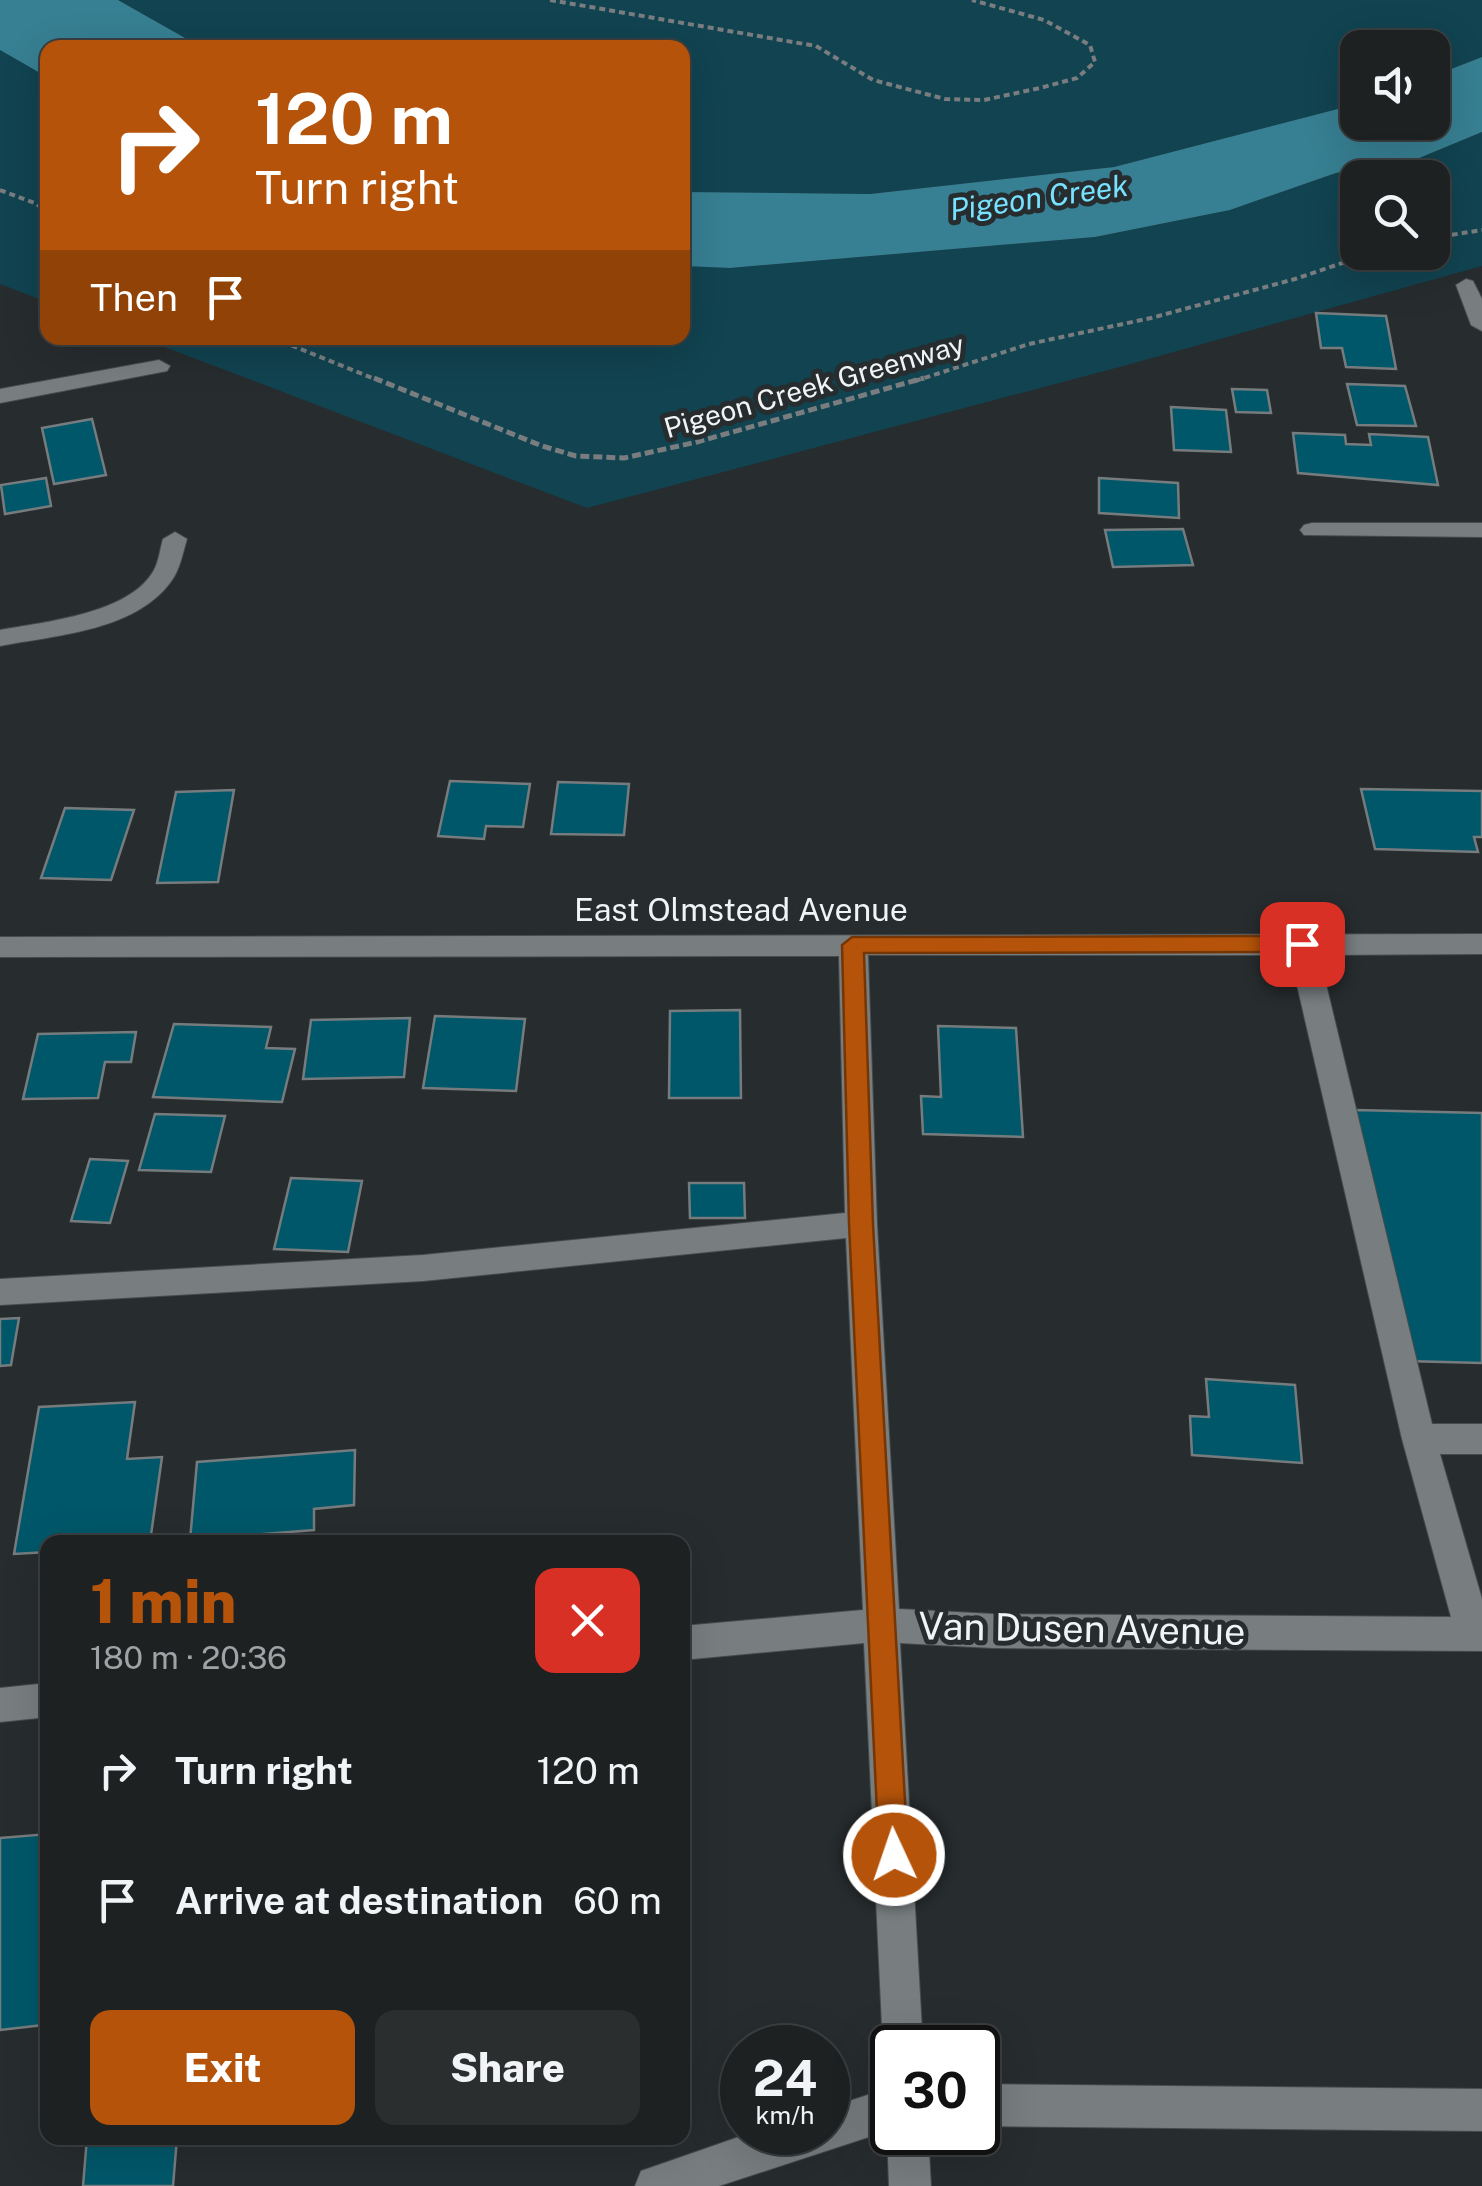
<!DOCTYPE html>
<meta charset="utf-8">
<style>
:root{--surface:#1d2122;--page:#2a2e2f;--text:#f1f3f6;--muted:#a0a3a5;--line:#3b3e40;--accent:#b45309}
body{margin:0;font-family:"Public Sans",sans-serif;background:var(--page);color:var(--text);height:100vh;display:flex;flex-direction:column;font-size:38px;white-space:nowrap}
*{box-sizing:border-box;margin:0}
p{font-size:32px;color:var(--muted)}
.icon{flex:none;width:55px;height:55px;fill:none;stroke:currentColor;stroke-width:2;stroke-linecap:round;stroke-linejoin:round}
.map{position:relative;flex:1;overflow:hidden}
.sheet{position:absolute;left:40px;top:1535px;width:650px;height:610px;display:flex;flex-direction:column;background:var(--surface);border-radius:20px;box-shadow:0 10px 40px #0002,0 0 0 2px var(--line)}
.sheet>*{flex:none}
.hud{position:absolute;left:40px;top:40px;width:650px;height:305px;border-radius:20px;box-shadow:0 10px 40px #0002,0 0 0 2px var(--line);background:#b45309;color:#fff;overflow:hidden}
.tools{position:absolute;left:1340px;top:30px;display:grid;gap:20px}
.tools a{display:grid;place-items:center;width:110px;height:110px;border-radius:20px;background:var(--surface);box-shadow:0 10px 40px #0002,0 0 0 2px var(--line);font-size:50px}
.speed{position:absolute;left:720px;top:2025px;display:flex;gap:20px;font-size:50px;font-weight:700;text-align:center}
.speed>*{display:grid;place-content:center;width:130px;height:130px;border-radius:50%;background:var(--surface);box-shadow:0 10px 40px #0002,0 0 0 2px var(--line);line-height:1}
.speed small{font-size:25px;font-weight:400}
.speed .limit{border:5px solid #111;border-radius:15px;background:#fff;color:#111}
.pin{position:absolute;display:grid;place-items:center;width:85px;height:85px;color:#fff;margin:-42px;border-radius:20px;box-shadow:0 5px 15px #0006}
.me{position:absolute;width:110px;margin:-55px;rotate:357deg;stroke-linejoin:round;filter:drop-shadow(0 0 8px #0008)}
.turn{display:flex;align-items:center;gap:35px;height:210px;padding:0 50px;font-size:45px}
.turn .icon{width:130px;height:130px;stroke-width:2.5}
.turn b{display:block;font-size:70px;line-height:85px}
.then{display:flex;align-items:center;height:95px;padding:0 50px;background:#0003;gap:20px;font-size:38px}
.round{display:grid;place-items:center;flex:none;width:105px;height:105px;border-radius:20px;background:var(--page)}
.overview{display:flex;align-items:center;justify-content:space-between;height:170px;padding:0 50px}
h1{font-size:60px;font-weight:800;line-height:75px;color:var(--accent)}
.action{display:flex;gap:20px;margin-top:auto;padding:20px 50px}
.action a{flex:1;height:115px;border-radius:20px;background:var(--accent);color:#fff;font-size:40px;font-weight:800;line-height:115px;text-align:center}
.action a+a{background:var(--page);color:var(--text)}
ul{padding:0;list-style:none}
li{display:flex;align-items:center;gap:30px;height:130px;padding:0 50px}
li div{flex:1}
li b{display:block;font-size:38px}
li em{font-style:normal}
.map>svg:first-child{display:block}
.green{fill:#114350;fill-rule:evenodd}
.water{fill:#377f92}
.building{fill:#005769;stroke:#767c7e;stroke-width:2.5}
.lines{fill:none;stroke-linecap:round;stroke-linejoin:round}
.minor-casing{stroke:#464b4c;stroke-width:2}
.path-far1{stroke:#797d7f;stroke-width:4;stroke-dasharray:6 4;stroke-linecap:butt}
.path{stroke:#797d7f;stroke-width:5;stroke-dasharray:9 4;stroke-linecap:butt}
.minor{fill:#787e80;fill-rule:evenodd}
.route{fill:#b45309;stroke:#753606;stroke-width:2.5}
.labels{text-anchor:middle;stroke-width:10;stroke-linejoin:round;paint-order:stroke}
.far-street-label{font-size:28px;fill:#f1f4f5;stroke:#272c2e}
.far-water-label{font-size:30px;font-style:italic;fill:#77e2ff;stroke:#272c2e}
.street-label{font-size:32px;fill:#f1f4f5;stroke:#272c2e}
.near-street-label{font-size:38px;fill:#f1f4f5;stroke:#272c2e}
</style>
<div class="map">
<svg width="1482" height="2186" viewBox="0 0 1482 2186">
<rect width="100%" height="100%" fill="#272c2e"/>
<path class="green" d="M118 0H1482V57L1433 76 1432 48H1358L1357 104 1114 167 870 194 683 192 682 48 201 47Z
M0 50 47 77V302L0 284Z
M1482 132V266L1127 365 587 508 141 338H682L683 266 730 268 1095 237 1230 210 1336 173 1412 161ZM1358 178H1432V252H1358Z"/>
<path class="water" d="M0 0H118L201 47 48 48 47 77 0 50Z
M1482 57V132L1412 161 1336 173 1230 210 1095 237 730 268 683 266V192L870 194 1114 167 1357 104 1358 122H1432L1433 76Z"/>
<path class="building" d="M1316 313 1386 316 1396 369 1346 367 1342 348H1321Z
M1347 384 1405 386 1416 426 1357 425Z
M1232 389 1267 390 1271 413 1236 412Z
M1171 407 1226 410 1231 452 1174 450Z
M92 419 106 475 54 484 42 428Z
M1293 433 1345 435 1346 444 1371 445 1369 434 1428 437 1438 485 1298 473Z
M46 478 51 506 5 514 1 485Z
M1099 478 1178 483 1179 518 1099 513Z
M1183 529 1193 565 1113 567 1105 530Z
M450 781 530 784 523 827 486 826 484 839 438 836Z
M558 782 629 784 624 835 551 834Z
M1361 789 1482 791V837H1474L1478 852 1375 849Z
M234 790 218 882 157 883 176 792Z
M65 808 134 810 111 880 41 878Z
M740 1010 741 1098H669L670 1011Z
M435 1016 525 1019 516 1091 423 1088Z
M410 1018 404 1077 303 1079 311 1020Z
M174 1024 271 1027 266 1048 295 1049 282 1102 153 1097Z
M938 1026 1016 1028 1023 1137 923 1134 921 1096 941 1097Z
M136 1032 131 1062H105L98 1098 23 1099 38 1034Z
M1355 1110 1482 1113V1363L1405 1361Z
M155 1114 225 1116 211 1172 139 1170Z
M90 1159 128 1161 110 1223 71 1221Z
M291 1178 362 1181 348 1252 274 1249Z
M689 1183H744L745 1218H690Z
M19 1318 11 1365 0 1366V1319Z
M1206 1379 1295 1385 1302 1463 1192 1455 1190 1416 1209 1417Z
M135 1402 127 1459 162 1457 150 1542H48V1552L14 1554 39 1407Z
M355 1450 354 1505 314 1509V1530L190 1540 197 1462Z
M48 1834V1975L43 2025 0 2030V1838Z
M87 2138H177L173 2186H83Z"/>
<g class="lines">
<defs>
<path id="minor" d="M1466 279 1473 281 1482 299V331L1471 325 1456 285Z
M159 360 170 366 167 371 0 403V389Z
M1312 523H1482V537L1304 535 1300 530 1304 525Z
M175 532 187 539C183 552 181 565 174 577 140 631 56 635 0 646V630C44 622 130 614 154 570 159 561 160 549 163 539Z
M1482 934V954L1319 955 1432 1424H1482V1454H1440L1482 1599V1651L993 1648 900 1643 923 2048H892V2064L883 2048 864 1643 682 1660V1626L863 1610 846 1238 423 1281 0 1305V1279L423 1255 845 1213 839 956 0 957V937ZM868 955H1290L1402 1439 1451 1617 993 1614 899 1609 877 1224Z
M48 1683V1717L0 1722V1688Z
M978 2084 1482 2089V2131L978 2126Z
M892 2087V2132H928L931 2186H889L887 2131 719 2186H635L641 2171 753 2132H828V2108Z"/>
</defs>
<use href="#minor" class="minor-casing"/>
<path class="path-far1" d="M550 0 816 46 873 80 945 99 984 100 1040 88 1077 78 1095 62 1090 45 1044 20 972 0
M0 190 37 204 48 215
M1432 238 1482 230
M273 338 380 381
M915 381 1029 344 1151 318 1295 279 1375 252"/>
<path class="path" d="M374 378 542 446 576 456 624 458 697 442 924 378"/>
<use href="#minor" class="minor"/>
</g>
<path class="route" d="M1302 936 1313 944 1302 952 864 953 873 1224 908 1855 904 1866 894 1870 883 1866 879 1855 849 1224 842 945 852 937Z"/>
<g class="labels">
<g class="far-street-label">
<text transform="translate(814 386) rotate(-16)" y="10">Pigeon Creek Greenway</text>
</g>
<g class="far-water-label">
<text transform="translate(1039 198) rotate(-8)" y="10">Pigeon Creek</text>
</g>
<g class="street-label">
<text x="741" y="921">East Olmstead Avenue</text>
</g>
<g class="near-street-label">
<text transform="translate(1082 1629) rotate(1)" y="13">Van Dusen Avenue</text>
</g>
</g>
</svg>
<div class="tools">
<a><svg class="icon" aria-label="sound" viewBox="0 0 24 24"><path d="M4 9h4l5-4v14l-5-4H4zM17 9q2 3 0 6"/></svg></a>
<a><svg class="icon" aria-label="search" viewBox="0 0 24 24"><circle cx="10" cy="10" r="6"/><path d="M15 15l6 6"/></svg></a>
</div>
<div class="speed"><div>24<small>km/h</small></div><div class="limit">30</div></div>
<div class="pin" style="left:1302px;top:944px;background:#d93025"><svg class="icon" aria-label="arrive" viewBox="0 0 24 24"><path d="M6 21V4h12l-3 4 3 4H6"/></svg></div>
<svg class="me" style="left:894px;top:1855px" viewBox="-20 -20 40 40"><circle r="17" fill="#b45309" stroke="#fff" stroke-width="3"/><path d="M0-11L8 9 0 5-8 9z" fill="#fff"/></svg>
<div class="hud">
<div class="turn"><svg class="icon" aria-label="right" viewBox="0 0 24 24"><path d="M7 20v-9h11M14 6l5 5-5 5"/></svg><div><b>120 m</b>Turn right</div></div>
<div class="then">Then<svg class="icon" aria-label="arrive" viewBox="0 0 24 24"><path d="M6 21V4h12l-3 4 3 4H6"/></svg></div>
</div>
<section class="sheet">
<div class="overview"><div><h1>1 min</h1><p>180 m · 20:36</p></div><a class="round" style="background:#d93025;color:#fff"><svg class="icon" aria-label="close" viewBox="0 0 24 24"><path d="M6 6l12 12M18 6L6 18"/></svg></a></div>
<ul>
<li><svg class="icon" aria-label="right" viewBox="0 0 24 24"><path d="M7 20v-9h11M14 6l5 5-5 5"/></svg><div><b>Turn right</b></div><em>120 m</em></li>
<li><svg class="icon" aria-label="arrive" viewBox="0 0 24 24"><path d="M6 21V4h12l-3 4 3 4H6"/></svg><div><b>Arrive at destination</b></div><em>60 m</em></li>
</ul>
<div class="action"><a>Exit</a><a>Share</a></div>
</section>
</div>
